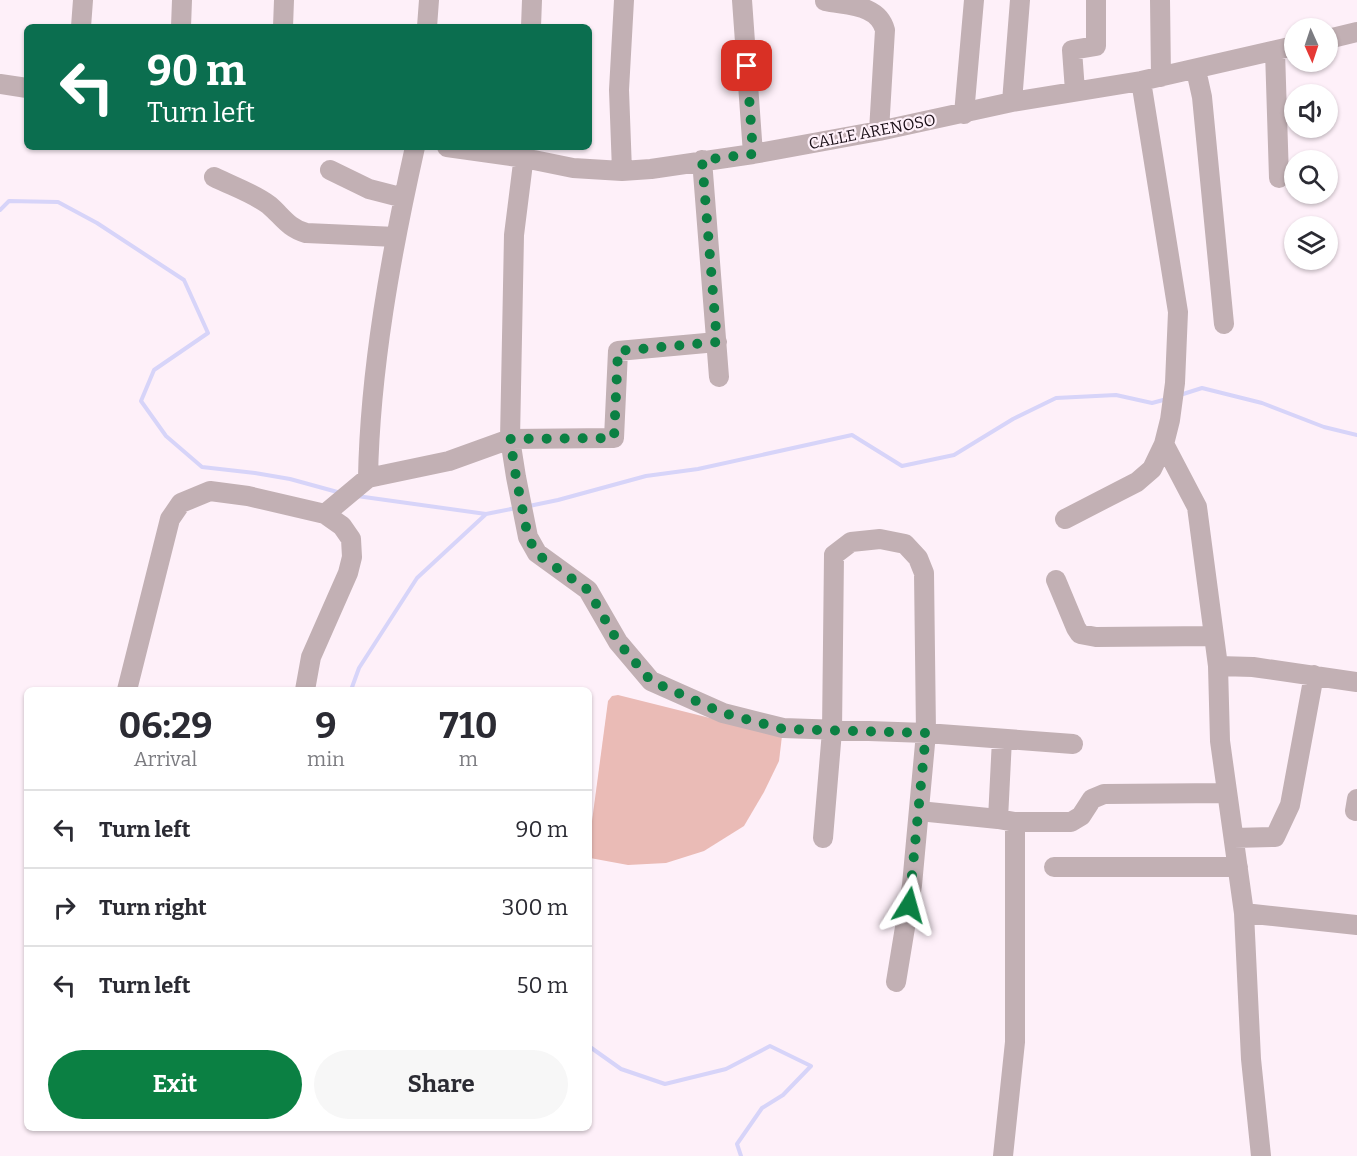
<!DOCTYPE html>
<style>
:root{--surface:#fff;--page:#f7f7f7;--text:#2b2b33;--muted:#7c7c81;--line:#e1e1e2;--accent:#0b8043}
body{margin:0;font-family:Bitter,serif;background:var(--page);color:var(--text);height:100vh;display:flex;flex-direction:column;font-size:22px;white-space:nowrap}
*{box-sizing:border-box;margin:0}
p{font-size:20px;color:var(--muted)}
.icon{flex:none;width:33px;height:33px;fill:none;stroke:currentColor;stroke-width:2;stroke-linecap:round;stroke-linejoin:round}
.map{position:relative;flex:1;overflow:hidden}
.drawer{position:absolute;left:24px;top:687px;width:568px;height:444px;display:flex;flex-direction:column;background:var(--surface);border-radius:9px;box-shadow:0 2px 4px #0004}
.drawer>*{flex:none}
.guide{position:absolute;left:24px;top:24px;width:568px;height:126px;border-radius:9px;box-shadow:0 2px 4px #0004;background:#0b6e4f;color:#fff;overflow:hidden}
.needle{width:39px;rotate:177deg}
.buttons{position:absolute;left:1284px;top:18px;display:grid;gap:12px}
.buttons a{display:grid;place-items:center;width:54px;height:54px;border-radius:50%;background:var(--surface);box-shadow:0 2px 4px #0004;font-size:30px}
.pin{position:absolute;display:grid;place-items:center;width:51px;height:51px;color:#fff;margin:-26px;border-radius:12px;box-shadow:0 3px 9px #0006}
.me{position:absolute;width:66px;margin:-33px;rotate:8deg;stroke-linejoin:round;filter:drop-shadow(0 0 4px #0008)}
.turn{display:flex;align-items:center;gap:21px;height:126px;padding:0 24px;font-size:27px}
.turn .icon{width:78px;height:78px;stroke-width:2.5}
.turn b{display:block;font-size:42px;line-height:51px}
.eta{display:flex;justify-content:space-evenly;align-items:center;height:102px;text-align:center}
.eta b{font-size:36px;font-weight:700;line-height:42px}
.button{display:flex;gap:12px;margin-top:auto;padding:12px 24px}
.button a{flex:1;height:69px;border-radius:36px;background:var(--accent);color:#fff;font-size:24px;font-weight:700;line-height:69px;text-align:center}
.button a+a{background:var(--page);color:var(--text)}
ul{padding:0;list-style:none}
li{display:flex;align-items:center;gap:18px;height:78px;padding:0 24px;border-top:2px solid var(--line)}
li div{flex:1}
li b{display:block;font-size:22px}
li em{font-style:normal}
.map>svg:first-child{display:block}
.green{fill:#eabbb6}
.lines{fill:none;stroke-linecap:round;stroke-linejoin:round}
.stream{stroke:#d7d4f9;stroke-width:4}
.minor{stroke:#c2b0b4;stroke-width:20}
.route{stroke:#0b8043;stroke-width:10;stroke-dasharray:0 18}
.labels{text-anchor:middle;stroke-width:4.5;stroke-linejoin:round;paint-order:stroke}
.street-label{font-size:16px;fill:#1a0f17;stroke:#fef0f9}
</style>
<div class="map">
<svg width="1357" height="1156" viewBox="0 0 1357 1156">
<rect width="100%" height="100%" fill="#fef0f9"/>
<path class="green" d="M618 695 782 736 779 761 764 792 744 826 704 851 666 863 628 865 590 858V836L608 701 612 696Z"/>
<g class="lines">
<path class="stream" d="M0 210 9 201 58 202 97 223 184 280 208 333 154 370 141 401 166 436 202 467 255 473 290 479 341 493
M1180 395 1202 388 1262 403 1324 427 1357 435
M357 496 486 514 516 508
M529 506 558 500 646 476 698 469 852 435 902 466 954 455 1013 419 1056 398 1116 395 1152 403 1167 399
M351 690 359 668 417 578 485 515
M590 1047 621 1069 665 1084 726 1069 770 1046 811 1066 783 1095 762 1108 737 1144 741 1156"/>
<path class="minor" d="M742 0 753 154
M1160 0 1161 77
M825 1C848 6 878 4 885 30L879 131
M81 27 83 0
M181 27 182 0
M283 27 284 0
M427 27 429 0
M531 27 532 0
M1328 39 1357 32
M1275 51 1279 178
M1196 70 1202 97 1224 324
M1141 81 1178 312 1175 383 1170 420 1164 444 1197 507 1218 666 1220 741 1244 913 1251 1059 1261 1156
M0 84 27 88
M1075 91 1072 50 1096 46V0
M1012 102 1020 0
M964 114 974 0
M447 147 524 158 573 168 622 171 651 169 753 154 879 131 1012 102 1141 81 1294 46
M525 147 514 235 510 439 614 438 618 351 717 342
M702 160 719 377
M330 170 369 189 404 198
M622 171 619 90 624 0
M214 177C232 186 253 193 269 205 282 216 288 228 306 233L396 237
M368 478C370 369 391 254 415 147
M325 514 368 478 449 461 510 439 516 477 528 537 537 553 588 590 618 642 651 681 723 713 783 728 926 733 1073 744
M1065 519 1137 482 1152 469 1164 444
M1056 580 1076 628 1080 634 1096 637 1214 636
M1218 666 1253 667 1357 682
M127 690 170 519 181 503 210 491 248 496 325 514 342 526 351 539 352 557 348 573 311 657 305 690
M919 811 998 819 1015 822H1071L1081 816 1092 799 1104 794 1227 793
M1355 811 1357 799
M998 819 1002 739
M823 838 832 731 834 555 851 542 880 539 905 544 918 558 924 573 926 733 912 885 896 982
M1234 838 1275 837 1290 805 1314 675
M1054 867H1238
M1244 913 1357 925
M1003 1156 1015 1042V822"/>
</g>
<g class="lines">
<path class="route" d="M747 66 753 154 702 160 717 342 618 351 614 438 510 439 516 477 528 537 537 554 588 590 618 642 651 681 723 713 783 729 926 733 909 905"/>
</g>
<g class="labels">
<g class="street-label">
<text transform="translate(872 131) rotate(-11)" y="6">CALLE ARENOSO</text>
</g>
</g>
</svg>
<div class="buttons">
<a><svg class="needle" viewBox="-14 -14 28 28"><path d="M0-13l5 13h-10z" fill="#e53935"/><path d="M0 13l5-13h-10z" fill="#7c7c81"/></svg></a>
<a><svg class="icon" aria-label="sound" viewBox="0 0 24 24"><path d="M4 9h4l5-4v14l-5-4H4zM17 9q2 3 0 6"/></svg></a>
<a><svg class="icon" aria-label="search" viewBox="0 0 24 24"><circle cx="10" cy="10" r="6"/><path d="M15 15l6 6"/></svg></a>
<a><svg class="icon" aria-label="layers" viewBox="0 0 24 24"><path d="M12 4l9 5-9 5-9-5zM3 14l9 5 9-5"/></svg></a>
</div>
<div class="pin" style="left:747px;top:66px;background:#d93025"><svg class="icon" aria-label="arrive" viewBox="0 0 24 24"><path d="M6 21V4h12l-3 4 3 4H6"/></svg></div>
<svg class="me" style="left:909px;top:905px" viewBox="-20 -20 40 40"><path d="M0-17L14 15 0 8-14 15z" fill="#0b8043" stroke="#fff" stroke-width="4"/></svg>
<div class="guide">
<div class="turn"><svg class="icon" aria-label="left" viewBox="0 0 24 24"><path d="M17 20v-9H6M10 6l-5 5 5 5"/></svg><div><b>90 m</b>Turn left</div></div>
</div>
<section class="drawer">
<div class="eta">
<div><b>06:29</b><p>Arrival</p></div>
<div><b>9</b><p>min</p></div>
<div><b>710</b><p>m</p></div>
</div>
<ul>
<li><svg class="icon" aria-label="left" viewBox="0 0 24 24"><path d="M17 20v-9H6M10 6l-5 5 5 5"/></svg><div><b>Turn left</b></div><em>90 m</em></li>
<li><svg class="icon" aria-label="right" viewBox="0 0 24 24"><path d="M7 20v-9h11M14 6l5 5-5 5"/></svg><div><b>Turn right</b></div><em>300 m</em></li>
<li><svg class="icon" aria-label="left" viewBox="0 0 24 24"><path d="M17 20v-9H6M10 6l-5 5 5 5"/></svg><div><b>Turn left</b></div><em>50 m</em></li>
</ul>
<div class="button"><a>Exit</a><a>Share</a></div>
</section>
</div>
